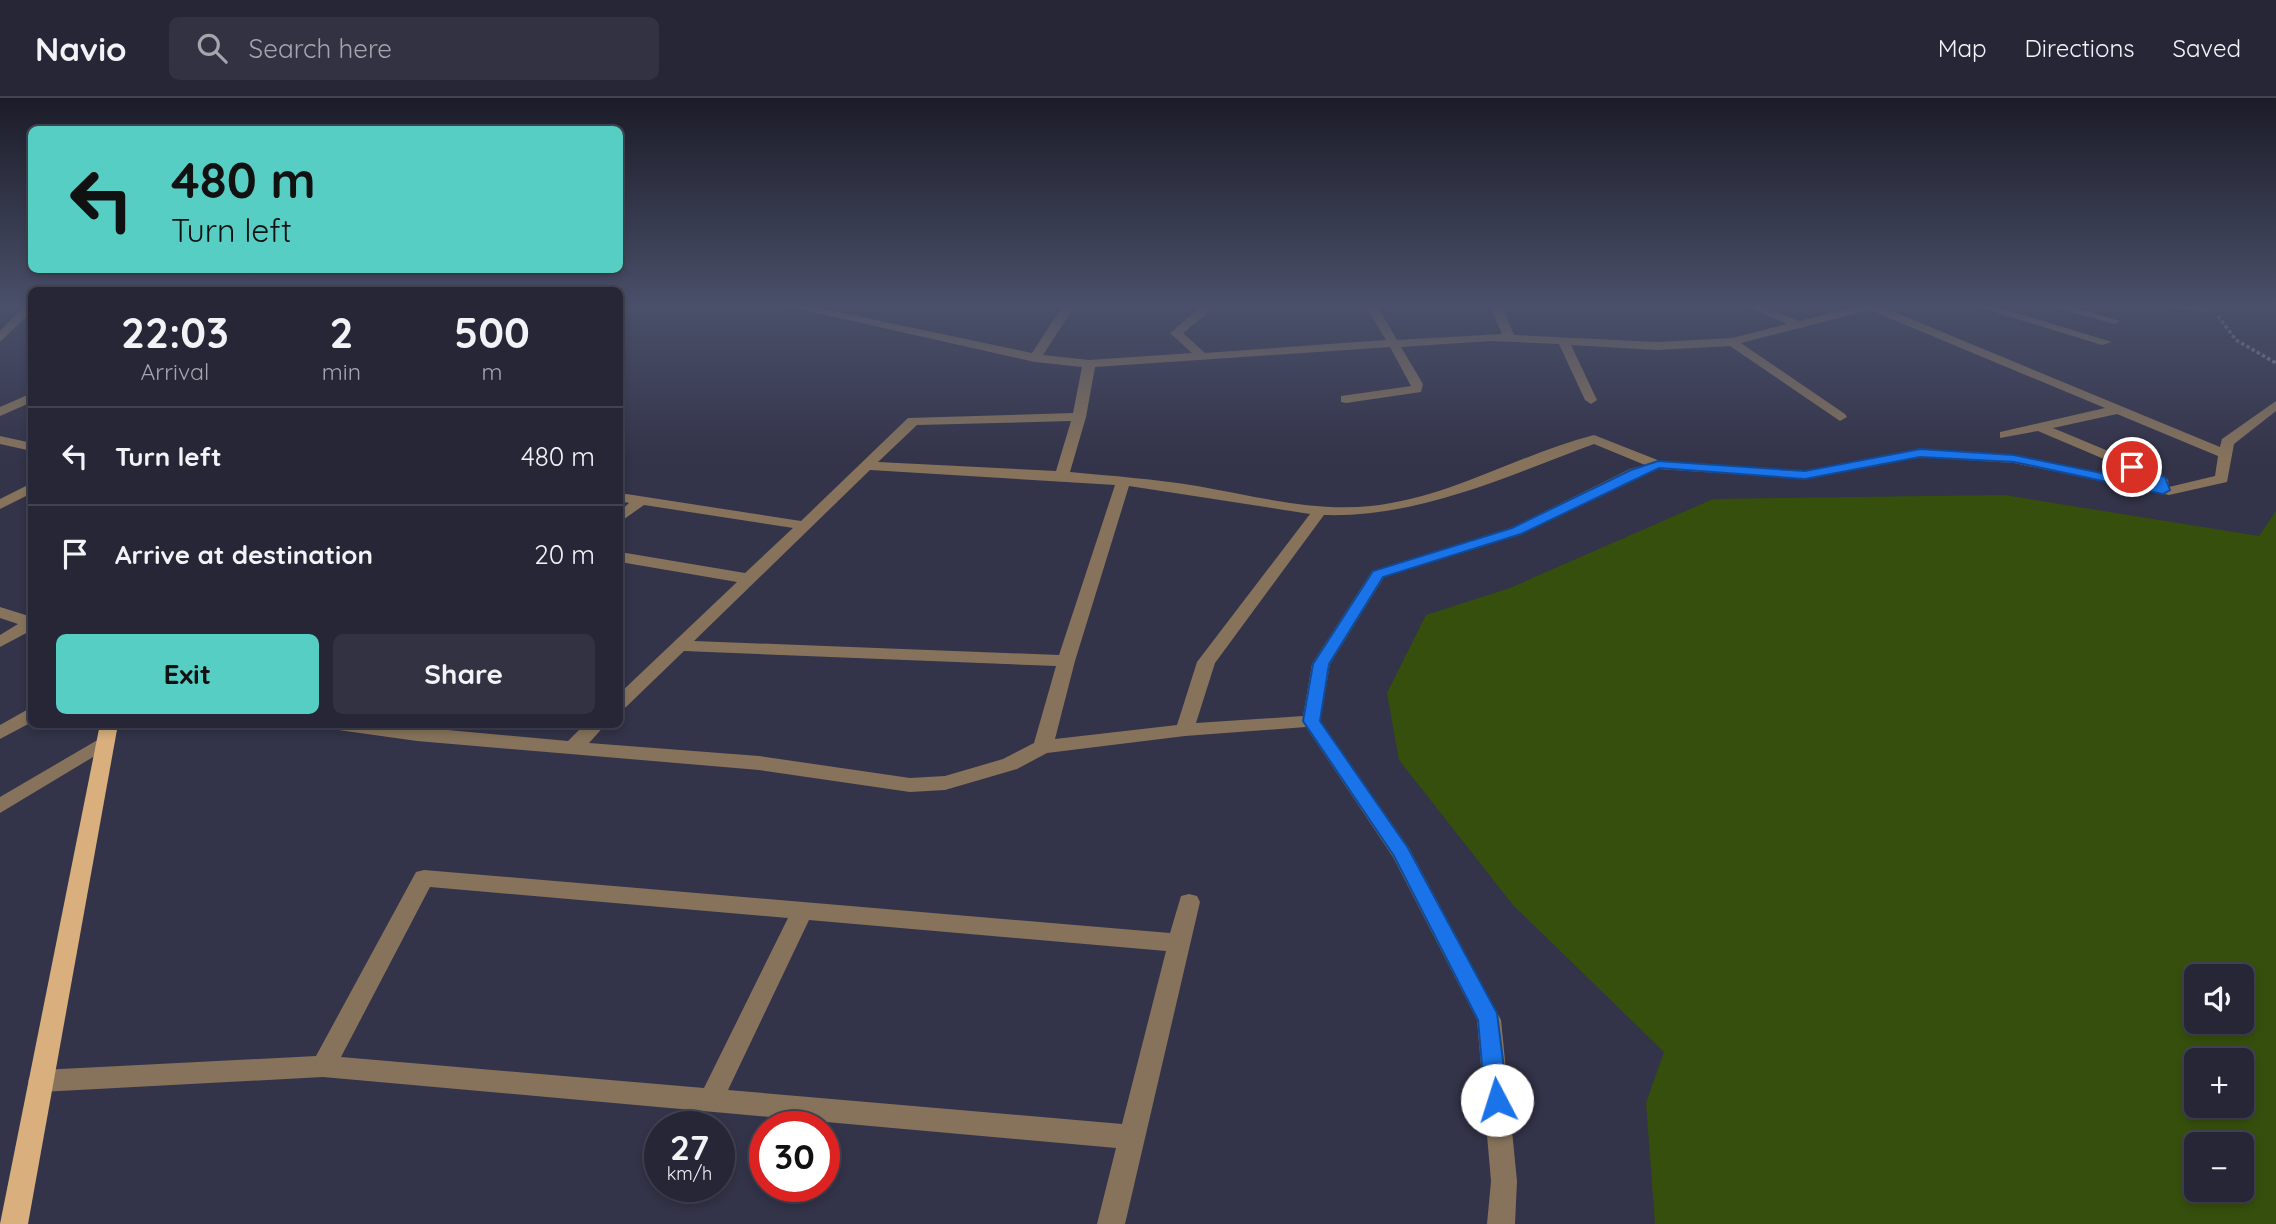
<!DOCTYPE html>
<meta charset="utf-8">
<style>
:root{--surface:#262637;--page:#323242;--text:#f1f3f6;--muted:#a4a5ad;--line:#424352;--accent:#56cec4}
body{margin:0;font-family:Quicksand,sans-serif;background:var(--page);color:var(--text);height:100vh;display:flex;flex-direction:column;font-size:26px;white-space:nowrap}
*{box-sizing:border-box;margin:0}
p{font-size:23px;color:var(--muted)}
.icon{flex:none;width:38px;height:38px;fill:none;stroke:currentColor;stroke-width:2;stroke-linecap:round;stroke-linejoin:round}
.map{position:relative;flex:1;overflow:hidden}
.details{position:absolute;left:28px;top:189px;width:595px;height:441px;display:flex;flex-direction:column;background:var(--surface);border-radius:10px;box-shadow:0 4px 10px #0003,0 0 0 2px var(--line)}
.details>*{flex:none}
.guide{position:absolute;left:28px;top:28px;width:595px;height:147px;border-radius:10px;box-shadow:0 4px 10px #0003,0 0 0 2px var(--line);background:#56cec4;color:#111;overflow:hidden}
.fabs{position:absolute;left:2184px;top:866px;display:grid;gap:14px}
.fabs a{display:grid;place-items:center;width:70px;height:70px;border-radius:10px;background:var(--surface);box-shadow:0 4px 10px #0003,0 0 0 2px var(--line);font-size:35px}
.speed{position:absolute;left:644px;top:1013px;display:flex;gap:14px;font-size:35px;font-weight:700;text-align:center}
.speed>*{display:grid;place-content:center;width:91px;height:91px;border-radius:50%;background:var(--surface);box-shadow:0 4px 10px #0003,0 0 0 2px var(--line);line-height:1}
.speed small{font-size:18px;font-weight:400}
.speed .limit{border:10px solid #d22;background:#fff;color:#111}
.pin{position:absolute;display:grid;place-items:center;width:60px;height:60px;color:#fff;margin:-30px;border:4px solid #fff;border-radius:50%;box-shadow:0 2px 7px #0007}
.me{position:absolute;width:77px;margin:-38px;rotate:355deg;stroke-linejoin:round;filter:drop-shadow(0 0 5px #0008)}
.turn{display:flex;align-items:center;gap:24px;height:147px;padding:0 28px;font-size:32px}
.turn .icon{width:91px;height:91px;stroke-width:2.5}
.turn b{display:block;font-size:49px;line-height:60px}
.eta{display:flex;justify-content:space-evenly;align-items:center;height:119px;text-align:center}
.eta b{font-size:42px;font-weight:700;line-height:49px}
.action{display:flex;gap:14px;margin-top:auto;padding:14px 28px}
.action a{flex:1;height:80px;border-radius:10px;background:var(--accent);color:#111;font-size:28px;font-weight:700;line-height:80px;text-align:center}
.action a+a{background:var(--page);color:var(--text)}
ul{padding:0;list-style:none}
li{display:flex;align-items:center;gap:21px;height:98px;padding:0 28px;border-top:2px solid var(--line)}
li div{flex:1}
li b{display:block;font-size:26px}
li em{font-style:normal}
header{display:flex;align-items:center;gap:42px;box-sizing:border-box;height:98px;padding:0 35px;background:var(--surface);border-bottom:2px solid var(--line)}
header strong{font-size:33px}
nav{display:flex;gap:38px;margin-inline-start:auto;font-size:24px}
.search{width:490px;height:63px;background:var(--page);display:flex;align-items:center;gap:18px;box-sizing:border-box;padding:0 24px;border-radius:10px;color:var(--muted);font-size:26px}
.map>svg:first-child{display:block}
.green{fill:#364f0d;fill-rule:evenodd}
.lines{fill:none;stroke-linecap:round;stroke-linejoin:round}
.path{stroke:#8e8ea0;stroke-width:3.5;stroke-dasharray:3.5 2.5;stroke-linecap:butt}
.minor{fill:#87735b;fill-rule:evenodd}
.major{fill:#d8af7d;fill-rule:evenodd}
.route{fill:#1a73e8;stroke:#114b97;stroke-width:2}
</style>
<header>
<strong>Navio</strong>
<div class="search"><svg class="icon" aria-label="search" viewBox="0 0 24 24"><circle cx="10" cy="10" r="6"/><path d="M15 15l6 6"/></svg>Search here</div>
<nav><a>Map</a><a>Directions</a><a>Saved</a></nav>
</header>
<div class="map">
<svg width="2276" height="1126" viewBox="0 0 2276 1126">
<rect width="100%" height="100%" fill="#333349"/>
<path class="green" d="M2004 397 2259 438 2276 413V1126H1655L1646 1005 1664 954 1513 807 1399 662 1387 595 1426 517 1510 490 1713 401ZM2196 878H2242V924H2196ZM2196 962H2242V1008H2196ZM2196 1046H2242V1092H2196Z"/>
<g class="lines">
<path class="path" d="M2218 218 2236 242 2276 265"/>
<path class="minor" d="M26 206H32V213L0 244V233Z
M777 206H799L1032 255 1064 206H1076L1043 257 1089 262 1192 255 1170 235 1196 213 1199 206H1211L1205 217 1183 235 1205 255 1386 242 1364 206H1376L1397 242 1502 236 1489 206H1501L1514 237 1657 244 1732 240 1787 226 1740 206H1756L1799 223 1867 206H1886L1882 209 2220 349 2222 341 2276 303V313L2234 346 2227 384 2169 397 2014 365 1920 359 1805 381 1659 371 1640 377 1521 436 1384 479 1330 566 1320 623 1409 750 1501 922 1517 1083 1515 1126H1487L1491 1083 1477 922 1393 759 1306 629 1185 638 1047 655 1017 671 945 692 910 694 759 672 417 643 324 630 322 626H383L568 643 585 626H606L589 645 759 658 910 680 945 678 1003 661 1034 645 1056 568 684 553 626 609 620 611V595L737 484 620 464V454L745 475 793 430 644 407 620 424V413L629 405 620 403V395L801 423 908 320 1073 315 1082 269 1035 264ZM1870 212 2105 310 2000 334V340L2038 333 2151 381 2155 386 2014 357 1920 351 1805 373 1660 363 1594 337C1519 356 1450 400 1371 408 1312 414 1255 398 1197 388 1155 381 1112 378 1070 374L1086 319 1095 269 1390 249 1411 288 1341 298V304L1346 305 1421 294 1423 286 1401 249 1490 243 1559 246 1585 302 1591 306 1597 302 1571 247 1657 252 1730 248 1840 323 1847 319 1845 316 1741 245ZM2117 316 2218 358 2215 378 2169 389 2168 382 2161 375 2053 330ZM1071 323 1056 373 878 364 917 327ZM1594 346 1645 367 1630 371 1511 430 1372 473 1312 566 1303 618 1196 625 1215 565 1324 417C1419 420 1507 378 1594 346ZM870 372 1115 387 1059 557 694 543ZM1129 388 1310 416 1197 564 1177 627 1055 641 1075 563Z
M1968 206H1986L2112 244 2102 247Z
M2043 206H2062L2120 223 2114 226Z
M2160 206H2193L2211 211 2205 214 2166 209Z
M32 295V304L0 318V309Z
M0 338 32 345V353L0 346Z
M32 385V395L0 411V401Z
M0 509 32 519V532L0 549V537L18 526 0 520Z
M32 609V624L0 641V627Z
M106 637 113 639 115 643 113 647 0 715V699Z
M424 772 1170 835 1181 798 1189 796 1197 798 1200 804 1125 1126H1097L1116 1050 323 979 41 994 32 991 28 983 32 975 41 972 316 958 416 774ZM430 789 788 820 704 990 341 959ZM809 822 1166 853 1122 1026 728 992Z"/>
<path class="major" d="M100 626H118L28 1126H0Z"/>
</g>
<linearGradient id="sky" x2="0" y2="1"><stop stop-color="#1c1c28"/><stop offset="0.57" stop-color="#4a506a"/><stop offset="1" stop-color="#4a506a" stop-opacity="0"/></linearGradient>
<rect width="2276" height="364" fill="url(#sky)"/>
<path class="route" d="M1920 351 2014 357 2155 386 2128 371V366L2132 365 2165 379 2170 392 2163 396 2014 364 1920 359 1805 381 1659 370 1521 436 1383 479 1329 566 1320 623 1408 750 1497 915 1508 1002 1505 1010 1497 1013 1488 1010 1485 1002 1478 922 1394 758 1303 623 1313 566 1373 473 1512 430 1631 372 1658 363 1805 373Z"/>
</svg>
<div class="fabs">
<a><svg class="icon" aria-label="sound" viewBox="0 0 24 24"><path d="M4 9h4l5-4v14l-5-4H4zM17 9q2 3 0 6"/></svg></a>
<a>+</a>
<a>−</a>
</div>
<div class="speed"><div>27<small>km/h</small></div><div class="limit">30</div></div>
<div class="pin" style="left:2132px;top:369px;background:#d93025"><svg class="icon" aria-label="arrive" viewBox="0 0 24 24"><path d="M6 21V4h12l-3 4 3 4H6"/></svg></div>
<svg class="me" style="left:1497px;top:1002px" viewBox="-20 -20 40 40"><circle r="19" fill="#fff"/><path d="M0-13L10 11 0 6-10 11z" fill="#1a73e8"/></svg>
<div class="guide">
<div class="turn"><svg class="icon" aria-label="left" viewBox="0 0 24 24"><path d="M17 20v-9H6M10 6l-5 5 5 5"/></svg><div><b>480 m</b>Turn left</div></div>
</div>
<section class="details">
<div class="eta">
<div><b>22:03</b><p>Arrival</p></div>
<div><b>2</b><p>min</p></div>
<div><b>500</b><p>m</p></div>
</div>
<ul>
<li><svg class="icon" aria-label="left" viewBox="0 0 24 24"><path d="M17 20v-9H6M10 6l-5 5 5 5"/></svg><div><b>Turn left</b></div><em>480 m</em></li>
<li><svg class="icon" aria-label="arrive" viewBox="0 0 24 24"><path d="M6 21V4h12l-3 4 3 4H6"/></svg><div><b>Arrive at destination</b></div><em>20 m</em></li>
</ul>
<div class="action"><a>Exit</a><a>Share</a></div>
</section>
</div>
